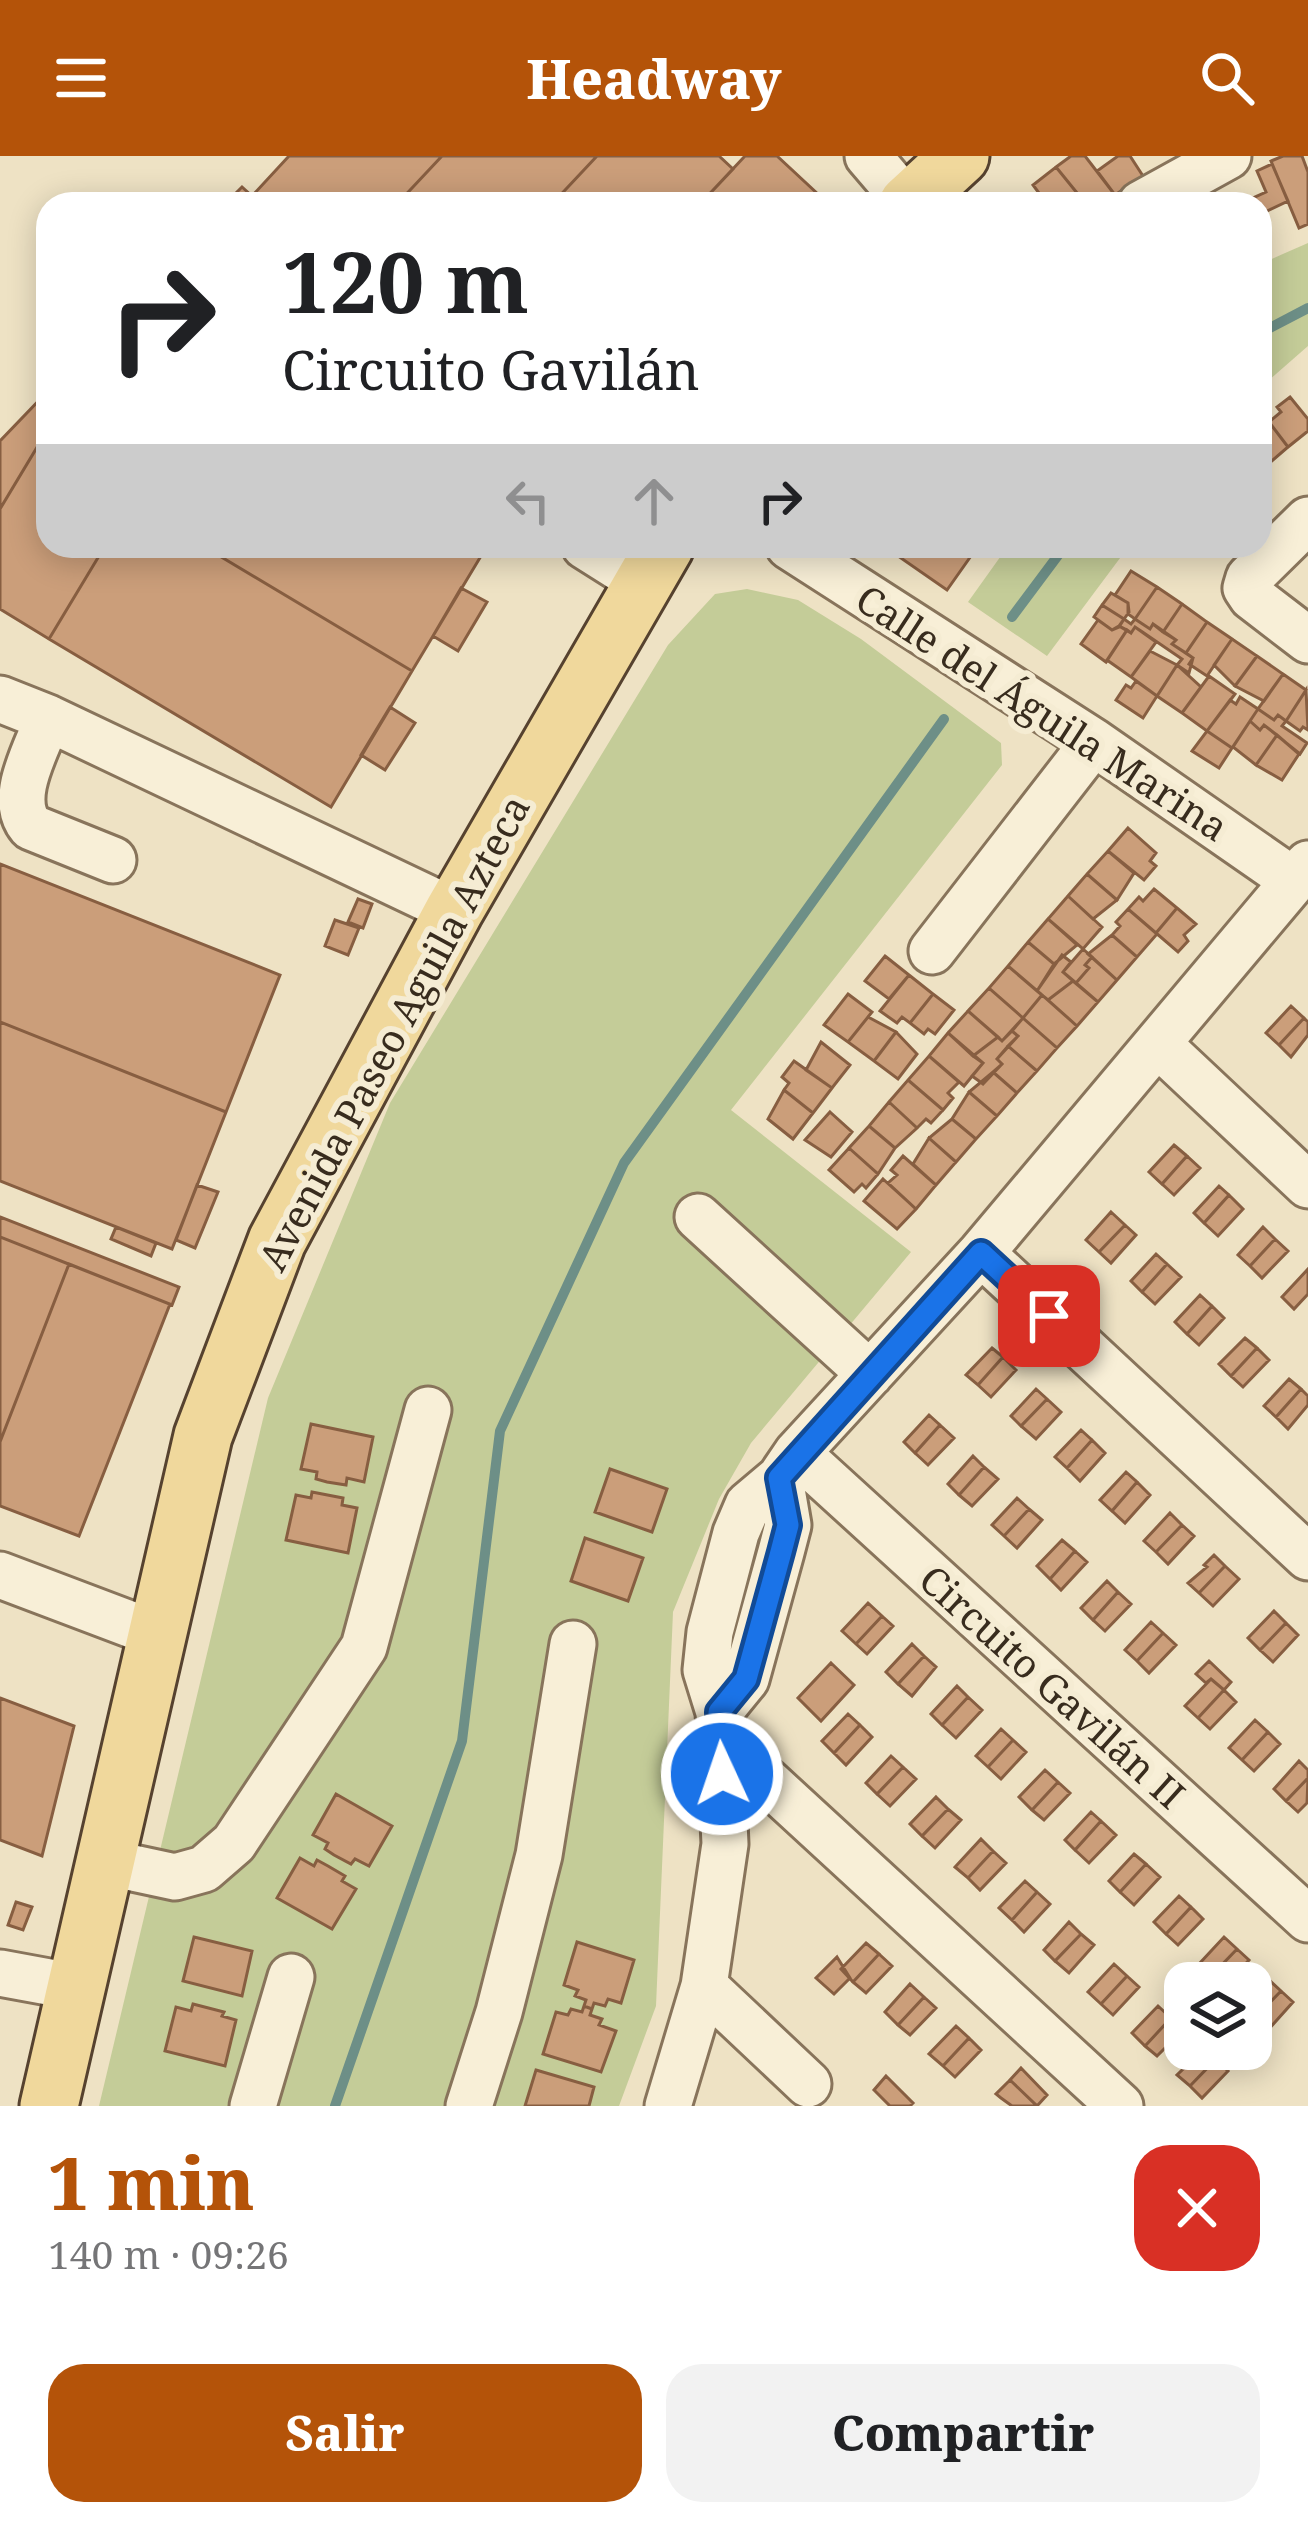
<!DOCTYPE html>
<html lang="es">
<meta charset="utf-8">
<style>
:root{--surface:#fff;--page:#f2f2f2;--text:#202124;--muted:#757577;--accent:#b45309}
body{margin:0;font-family:"Noto Serif",serif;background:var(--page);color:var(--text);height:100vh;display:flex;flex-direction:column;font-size:45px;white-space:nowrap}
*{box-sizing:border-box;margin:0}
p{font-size:39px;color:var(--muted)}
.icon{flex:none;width:66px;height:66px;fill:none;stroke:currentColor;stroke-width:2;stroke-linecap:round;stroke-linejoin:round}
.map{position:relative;height:1950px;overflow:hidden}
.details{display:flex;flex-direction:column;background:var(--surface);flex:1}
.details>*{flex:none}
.hud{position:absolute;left:36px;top:36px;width:1236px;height:366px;border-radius:36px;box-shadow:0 6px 30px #0003;background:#fff;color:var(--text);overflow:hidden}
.buttons{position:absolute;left:1164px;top:1806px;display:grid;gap:24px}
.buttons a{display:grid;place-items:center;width:108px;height:108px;border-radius:24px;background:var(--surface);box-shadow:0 6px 30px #0003;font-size:60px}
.pin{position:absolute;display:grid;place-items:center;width:102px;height:102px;color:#fff;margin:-51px;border-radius:24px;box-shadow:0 6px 18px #0006}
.me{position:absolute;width:132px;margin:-66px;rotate:357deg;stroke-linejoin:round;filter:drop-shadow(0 0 9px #0008)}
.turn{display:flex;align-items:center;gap:42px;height:252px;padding:0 48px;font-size:54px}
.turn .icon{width:156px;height:156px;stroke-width:2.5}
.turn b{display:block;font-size:84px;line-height:102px}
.lanes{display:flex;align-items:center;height:114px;padding:0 48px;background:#0003;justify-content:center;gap:60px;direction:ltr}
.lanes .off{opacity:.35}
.round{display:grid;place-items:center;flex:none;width:126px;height:126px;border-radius:36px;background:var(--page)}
.overview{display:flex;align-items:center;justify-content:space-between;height:204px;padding:0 48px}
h1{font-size:72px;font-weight:800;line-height:90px;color:var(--accent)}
.action{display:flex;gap:24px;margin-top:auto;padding:24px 48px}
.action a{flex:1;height:138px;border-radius:36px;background:var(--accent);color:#fff;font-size:48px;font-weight:800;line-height:138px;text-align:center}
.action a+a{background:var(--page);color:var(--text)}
header{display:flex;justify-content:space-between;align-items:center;height:156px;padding:0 48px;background:var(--accent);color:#fff;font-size:54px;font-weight:800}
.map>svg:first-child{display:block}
.green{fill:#c4cc98}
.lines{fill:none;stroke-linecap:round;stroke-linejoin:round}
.stream{stroke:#6d8f87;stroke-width:10}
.building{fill:#cb9e7a;stroke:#875e41;stroke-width:3}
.minor-casing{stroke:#88745b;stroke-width:51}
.major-casing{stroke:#56422f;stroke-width:63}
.minor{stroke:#f8efd7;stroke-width:45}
.major{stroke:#f0d89c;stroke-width:57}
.route-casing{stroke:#114b97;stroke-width:30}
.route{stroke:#1a73e8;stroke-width:21}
.labels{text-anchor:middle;stroke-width:12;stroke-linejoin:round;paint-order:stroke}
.street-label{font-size:39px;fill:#382c1e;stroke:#f5ecd3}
</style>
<header><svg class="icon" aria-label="menu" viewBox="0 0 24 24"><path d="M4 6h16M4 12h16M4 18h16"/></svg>Headway<svg class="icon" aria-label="search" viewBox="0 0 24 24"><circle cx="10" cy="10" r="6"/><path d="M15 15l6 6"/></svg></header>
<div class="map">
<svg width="1308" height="1950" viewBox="0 0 1308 1950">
<rect width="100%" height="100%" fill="#eee2c4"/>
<path class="green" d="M1308 87V190L1260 232V108Z
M1008 390H1129L1047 500 968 446Z
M747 433 798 444 861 483 1001 587 1002 609 731 954 911 1096 751 1287 719 1343 673 1456 656 1850 619 1950H99L268 1242 390 947 668 489 715 438Z"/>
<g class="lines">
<path class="stream" d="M1260 177 1308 152
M1012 461 1065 390
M335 1950 462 1585 500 1275 624 1007 944 563"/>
</g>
<path class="building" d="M289 0H442L397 48H225L242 31 252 40Z
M442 0H597L552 48H397Z
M597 0H719L733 13 700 48H552Z
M745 0H777L820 40 812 48H700Z
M1071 0H1085L1115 39 1104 47 1099 41 1086 48 1056 11Z
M1118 0H1130L1143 20 1115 39 1097 15Z
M1283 0H1302L1308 16V68L1299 72 1271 5Z
M1272 8 1288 45 1261 58 1260 48 1253 42 1266 36 1257 15Z
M1056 11 1086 48H1047L1033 29Z
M48 235V273L0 353V285Z
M1290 241 1308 263V275L1288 291 1269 266 1281 256 1277 251Z
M1260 254 1288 291 1267 309 1260 300Z
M48 273V390H105L49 483 0 453V353Z
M105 390H203L412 515 331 651 49 483Z
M203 390H487L412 515Z
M906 390H978L947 434 898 400Z
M1131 415 1157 431 1135 463 1128 458V447L1115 439Z
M1157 431 1182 448 1163 476 1153 468 1150 473 1135 463Z
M461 432 487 446 458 495 433 480Z
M1111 437 1128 447 1129 456 1124 463 1102 449Z
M1182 448 1207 466 1186 497 1172 488 1176 484 1163 476Z
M1102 449 1124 463 1119 471 1112 474 1094 461Z
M1124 463 1131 468 1135 463 1150 473 1153 468 1176 484 1172 488 1193 502 1189 517 1177 509 1182 503 1141 475 1135 471 1131 477 1119 470Z
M1098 464 1112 474 1119 470 1127 474 1106 506 1081 488Z
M1207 466 1232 483 1207 520 1189 508 1193 502 1186 497Z
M1135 471 1156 486 1131 521 1107 504 1127 474 1131 477Z
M1232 483 1257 500 1235 530 1214 509Z
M1150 495 1177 509 1157 540 1131 521Z
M1257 500 1283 518 1264 545 1235 530Z
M1177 509 1201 531 1182 557 1157 540Z
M1283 518 1306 534 1286 565 1278 559 1274 564 1258 553Z
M1209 520 1235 538 1207 575 1182 557Z
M1136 525 1157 540 1143 562 1116 544 1126 529 1131 532Z
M1306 534 1308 574 1303 571 1300 575 1286 565Z
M1240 541 1258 553 1232 592 1207 575 1230 544 1236 548Z
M390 551 415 567 385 614 361 599Z
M1258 553 1274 564 1278 559 1286 565 1282 570 1307 587 1300 598 1264 569 1260 574 1250 565Z
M1250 565 1260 574 1264 569 1277 579 1256 609 1233 591Z
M1207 575 1232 592 1219 612 1192 595Z
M1277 579 1299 598 1282 624 1256 609Z
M1128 672 1156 697 1150 705 1156 710 1144 724 1108 695Z
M1108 695 1134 717 1117 744 1087 718Z
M0 708 280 819 226 956 0 866Z
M1087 718 1117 744 1093 763 1068 740Z
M1154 733 1177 752 1156 777 1128 753 1139 741 1143 745Z
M1068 740 1102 771 1083 793 1048 763Z
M358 743 372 748 363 772 348 766Z
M1177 752 1196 768 1184 779 1188 785 1178 796 1156 777Z
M1128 753 1157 778 1137 801 1112 779 1120 770 1116 766Z
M1048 763 1077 789 1054 808 1028 786Z
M335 764 359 772 348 799 325 790Z
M1112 779 1137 801 1117 824 1088 798Z
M1028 786 1054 808 1037 835 1008 810Z
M1083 793 1092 801 1085 809 1089 812 1076 827 1063 816Z
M1062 799 1071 806 1063 816 1073 825 1048 844 1037 835Z
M885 800 909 819 889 843 865 825Z
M1092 801 1117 824 1098 846 1076 827 1089 812 1085 809Z
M1008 810 1042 839 1023 862 989 832Z
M909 819 933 838 910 867 902 861 897 867 880 855Z
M1073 825 1098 846 1077 870 1048 844Z
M989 832 1023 862 1002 885 968 855Z
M848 838 872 856 848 886 824 869Z
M933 838 954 854 935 878 928 873 924 878 910 867Z
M1042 839 1077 870 1057 892 1023 862Z
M1291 850 1304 862 1279 889 1266 877Z
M968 855 998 881 973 900 948 877Z
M868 861 896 876 874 905 848 886Z
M1023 862 1057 892 1037 915 1008 890 1018 880 1012 875Z
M1304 862 1308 866V879L1291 901 1279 889Z
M0 866 226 956 172 1093 0 1025Z
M1012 875 1018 880 997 903 1002 908 983 928 979 925 972 920 983 907 973 900 998 881 1002 885Z
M896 876 917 898 898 923 874 905Z
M948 877 983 907 964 930 929 900Z
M821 886 850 909 832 932 806 914Z
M1008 890 1037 915 1017 937 993 916 1002 908 997 903Z
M929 900 959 926 948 937 953 942 943 954 908 924Z
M794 905 832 932 813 957 784 934 789 927 782 921Z
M993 916 1017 937 997 960 969 936Z
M908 924 943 954 931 967 926 963 917 972 889 946Z
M784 934 813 957 793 983 768 963Z
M969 936 997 960 976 983 952 963Z
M889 946 917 972 895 992 869 970Z
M830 956 852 976 831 1001 805 984Z
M952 963 976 983 956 1006 929 982Z
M869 970 895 992 878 1018 849 992Z
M929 982 956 1006 936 1029 913 1008Z
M1174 989 1187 1000 1162 1028 1149 1016Z
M849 992 878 1018 866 1032 862 1028 854 1036 829 1014Z
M903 1000 936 1029 916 1053 888 1027 897 1019 891 1014Z
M1187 1000 1200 1012 1174 1039 1162 1028Z
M883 1023 916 1053 897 1073 864 1045Z
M197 1029 218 1036 195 1092 176 1084Z
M1219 1030 1229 1039 1204 1067 1194 1057Z
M1229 1039 1243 1053 1218 1080 1204 1067Z
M1111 1056 1125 1069 1099 1096 1086 1084Z
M0 1061 179 1131 172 1149 0 1081Z
M1125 1069 1136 1079 1111 1107 1099 1096Z
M116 1071 156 1087 151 1100 111 1083Z
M1263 1071 1275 1083 1250 1110 1238 1099Z
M0 1081 69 1108 0 1286Z
M1275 1083 1288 1095 1262 1122 1250 1110Z
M1156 1098 1167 1108 1142 1136 1131 1125Z
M69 1108 170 1148 79 1380 0 1350V1286Z
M1167 1108 1181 1121 1155 1148 1142 1136Z
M1308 1113V1138L1294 1153 1282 1141Z
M1200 1139 1212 1150 1187 1178 1175 1166Z
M1212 1150 1224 1162 1199 1189 1187 1178Z
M1245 1182 1257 1192 1231 1220 1219 1208Z
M992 1192 1003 1201 978 1229 966 1219Z
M1257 1192 1269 1204 1243 1231 1231 1220Z
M1003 1201 1016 1214 991 1241 978 1229Z
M1289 1223 1301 1233 1276 1261 1264 1250Z
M1036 1233 1047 1243 1021 1270 1011 1260Z
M1301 1233 1308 1240V1249L1288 1273 1276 1261Z
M1047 1243 1061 1256 1036 1283 1021 1270Z
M929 1259 940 1269 915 1297 904 1286Z
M311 1268 373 1281 364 1326 347 1322 346 1329 327 1326 316 1323 317 1316 301 1313Z
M940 1269 954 1282 928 1309 915 1297Z
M1081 1274 1092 1284 1067 1312 1055 1301Z
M1092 1284 1105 1297 1080 1325 1067 1312Z
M973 1300 984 1311 959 1339 948 1328Z
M984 1311 998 1323 972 1350 959 1339Z
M610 1313 667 1333 652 1376 595 1356Z
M1126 1316 1137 1326 1112 1355 1100 1344Z
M1137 1326 1150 1339 1125 1367 1112 1355Z
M312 1336 343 1342 342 1349 357 1352 348 1397 286 1384 296 1339 311 1342Z
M1017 1342 1029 1353 1004 1380 992 1369Z
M1029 1353 1042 1364 1017 1392 1004 1380Z
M1170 1357 1182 1369 1156 1396 1144 1385Z
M1182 1369 1194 1380 1168 1408 1156 1396Z
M585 1382 643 1402 628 1445 571 1425Z
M1062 1384 1075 1395 1050 1423 1037 1410Z
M1075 1395 1087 1406 1061 1434 1050 1423Z
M1214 1399 1225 1410 1199 1437 1188 1427 1207 1411 1204 1409Z
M1225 1410 1239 1423 1213 1450 1199 1437Z
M1107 1425 1118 1436 1093 1464 1081 1452Z
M1118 1436 1131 1448 1105 1475 1093 1464Z
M868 1447 882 1460 856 1488 842 1475Z
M1274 1455 1286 1467 1260 1494 1248 1482Z
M882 1460 893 1470 867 1498 856 1488Z
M1151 1466 1163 1477 1137 1505 1125 1494Z
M1286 1467 1298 1479 1273 1506 1260 1494Z
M1163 1477 1176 1489 1149 1517 1137 1505Z
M912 1488 924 1500 898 1528 886 1516Z
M924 1500 936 1511 912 1540 898 1528Z
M1209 1505 1231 1526 1224 1534 1211 1523 1206 1527 1196 1518Z
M831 1507 854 1529 821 1565 798 1542Z
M1211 1523 1224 1534 1198 1562 1185 1550Z
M957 1530 968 1541 942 1569 931 1558Z
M1224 1534 1236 1546 1210 1573 1198 1562Z
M968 1541 982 1554 956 1582 942 1569Z
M0 1542 74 1570 42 1700 0 1684Z
M848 1558 860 1569 834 1597 822 1585Z
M1255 1564 1268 1576 1242 1604 1229 1592Z
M860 1569 872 1581 846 1609 834 1597Z
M1001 1573 1013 1584 988 1611 976 1600Z
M1268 1576 1280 1588 1254 1615 1242 1604Z
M1013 1584 1026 1596 1001 1623 988 1611Z
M891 1600 903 1611 877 1638 866 1627Z
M1299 1605 1308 1614V1622L1286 1645 1274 1633Z
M903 1611 916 1623 890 1650 877 1638Z
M1045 1614 1058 1626 1032 1654 1019 1641Z
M1308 1622 1307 1647 1298 1656 1286 1645Z
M1058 1626 1070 1637 1044 1664 1032 1654Z
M336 1638 392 1670 369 1710 355 1703 351 1708 334 1699 325 1693 328 1687 313 1679Z
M936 1641 948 1653 922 1680 910 1668Z
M948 1653 961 1664 935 1692 922 1680Z
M1091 1656 1101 1665 1075 1694 1065 1684Z
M1101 1665 1116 1679 1089 1707 1075 1694Z
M981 1683 993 1695 968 1722 955 1711Z
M993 1695 1006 1707 980 1734 968 1722Z
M1134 1698 1146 1708 1120 1736 1109 1725Z
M300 1702 314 1710 317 1704 328 1710 345 1720 342 1725 356 1733 332 1773 277 1742Z
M1146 1708 1160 1721 1134 1749 1120 1736Z
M1025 1725 1037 1736 1012 1764 999 1752Z
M1037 1736 1050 1748 1024 1776 1012 1764Z
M1179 1740 1191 1751 1166 1778 1154 1766Z
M16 1746 32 1751 23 1774 8 1769Z
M1191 1751 1203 1763 1178 1789 1166 1778Z
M1069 1766 1081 1778 1055 1805 1044 1794Z
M1081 1778 1094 1789 1069 1817 1055 1805Z
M194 1781 252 1795 242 1840 183 1825Z
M1224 1781 1237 1793 1211 1820 1199 1808Z
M577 1786 634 1804 621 1847 608 1843 605 1850 594 1847 592 1853 584 1850 586 1844 575 1840 578 1834 564 1829Z
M866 1787 879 1798 853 1826 841 1813Z
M1237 1793 1249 1804 1228 1827H1218L1211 1820Z
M879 1798 892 1810 866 1837 853 1826Z
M837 1801 850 1822 834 1838 816 1822Z
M1114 1808 1127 1820 1101 1848 1088 1836Z
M1127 1820 1139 1831 1113 1859 1101 1848Z
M1268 1823 1281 1835 1255 1862 1251 1845Z
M910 1828 924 1841 898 1869 885 1856Z
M1281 1835 1293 1846 1268 1874 1255 1862Z
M924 1841 936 1852 910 1879 898 1869Z
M193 1848 224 1856 222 1860 236 1864 225 1910 165 1895 176 1851 191 1855Z
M584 1850 592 1853 590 1859 602 1863 599 1869 616 1875 601 1916 543 1898 556 1856 568 1859 571 1853 582 1856Z
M1158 1850 1171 1862 1145 1890 1132 1877Z
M1171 1862 1183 1874 1157 1900 1145 1890Z
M956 1870 969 1882 943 1910 929 1898Z
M969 1882 981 1894 955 1921 943 1910Z
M1204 1893 1216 1903 1190 1930 1177 1919Z
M1216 1903 1228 1915 1202 1942 1190 1930Z
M1021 1912 1047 1939 1037 1950 1010 1924Z
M536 1914 594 1931 589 1950H525Z
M886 1920 913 1947 910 1950H890L874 1934Z
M1010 1924 1036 1949V1950H1012L1001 1942 996 1938Z"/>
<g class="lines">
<defs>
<path id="minor" d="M868 0 909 48
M1141 48 1228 0
M1308 364 1249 422 1246 432 1252 441 1308 484
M585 390 642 426
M789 390 1094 586 1294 725
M0 543 48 562 454 755
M48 562C37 593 7 642 31 671L113 704
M932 795 1094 586
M1159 889 1308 1029
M698 1061 870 1218
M981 1097 1308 1401
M797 1297 1308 1763
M0 1419 156 1478
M719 1556 746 1523 781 1396 788 1369 780 1322
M720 1582 1120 1950
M105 1706 175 1721 204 1713 234 1687 364 1491 428 1254
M0 1817 76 1831
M704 1830 808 1928
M253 1950 291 1821
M469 1950 499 1856 539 1699 573 1488
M668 1950 704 1830 725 1688 719 1556 706 1514 710 1476 736 1377 748 1349 780 1322 797 1297 981 1097 1308 708"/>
<path id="major" d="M908 48 960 0
M49 1950 203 1280 277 1085 454 755 665 390"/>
</defs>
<use href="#minor" class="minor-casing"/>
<use href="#major" class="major-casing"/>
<use href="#minor" class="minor"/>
<use href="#major" class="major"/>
</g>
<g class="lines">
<defs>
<path id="route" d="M722 1618 719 1556 746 1523 781 1396 788 1369 779 1322 981 1097 1049 1160"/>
</defs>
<use href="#route" class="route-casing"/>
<use href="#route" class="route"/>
</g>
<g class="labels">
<g class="street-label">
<text transform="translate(1042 557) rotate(33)" y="14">Calle del Águila Marina</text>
<text transform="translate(394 877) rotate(-62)" y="14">Avenida Paseo Aguila Azteca</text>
<text transform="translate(1052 1531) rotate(42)" y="14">Circuito Gavilán II</text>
</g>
</g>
</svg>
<div class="buttons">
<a><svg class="icon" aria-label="layers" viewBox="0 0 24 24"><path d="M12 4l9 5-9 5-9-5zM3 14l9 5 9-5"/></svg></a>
</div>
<div class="pin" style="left:1049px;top:1160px;background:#d93025"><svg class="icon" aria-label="arrive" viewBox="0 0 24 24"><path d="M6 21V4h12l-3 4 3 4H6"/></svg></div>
<svg class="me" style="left:722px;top:1618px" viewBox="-20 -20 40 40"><circle r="17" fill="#1a73e8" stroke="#fff" stroke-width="3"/><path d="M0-11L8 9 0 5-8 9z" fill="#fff"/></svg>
<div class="hud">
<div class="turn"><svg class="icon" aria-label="right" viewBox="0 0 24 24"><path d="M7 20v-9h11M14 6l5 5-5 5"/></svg><div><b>120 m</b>Circuito Gavilán</div></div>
<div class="lanes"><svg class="icon off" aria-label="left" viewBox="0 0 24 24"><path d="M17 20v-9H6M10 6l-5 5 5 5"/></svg><svg class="icon off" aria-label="ahead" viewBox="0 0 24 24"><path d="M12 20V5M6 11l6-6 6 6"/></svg><svg class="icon" aria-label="right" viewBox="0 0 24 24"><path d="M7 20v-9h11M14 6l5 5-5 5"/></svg></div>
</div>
</div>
<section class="details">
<div class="overview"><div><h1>1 min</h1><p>140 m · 09:26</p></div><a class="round" style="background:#d93025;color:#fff"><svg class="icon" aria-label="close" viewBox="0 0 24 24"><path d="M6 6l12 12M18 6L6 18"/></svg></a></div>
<div class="action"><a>Salir</a><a>Compartir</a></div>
</section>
